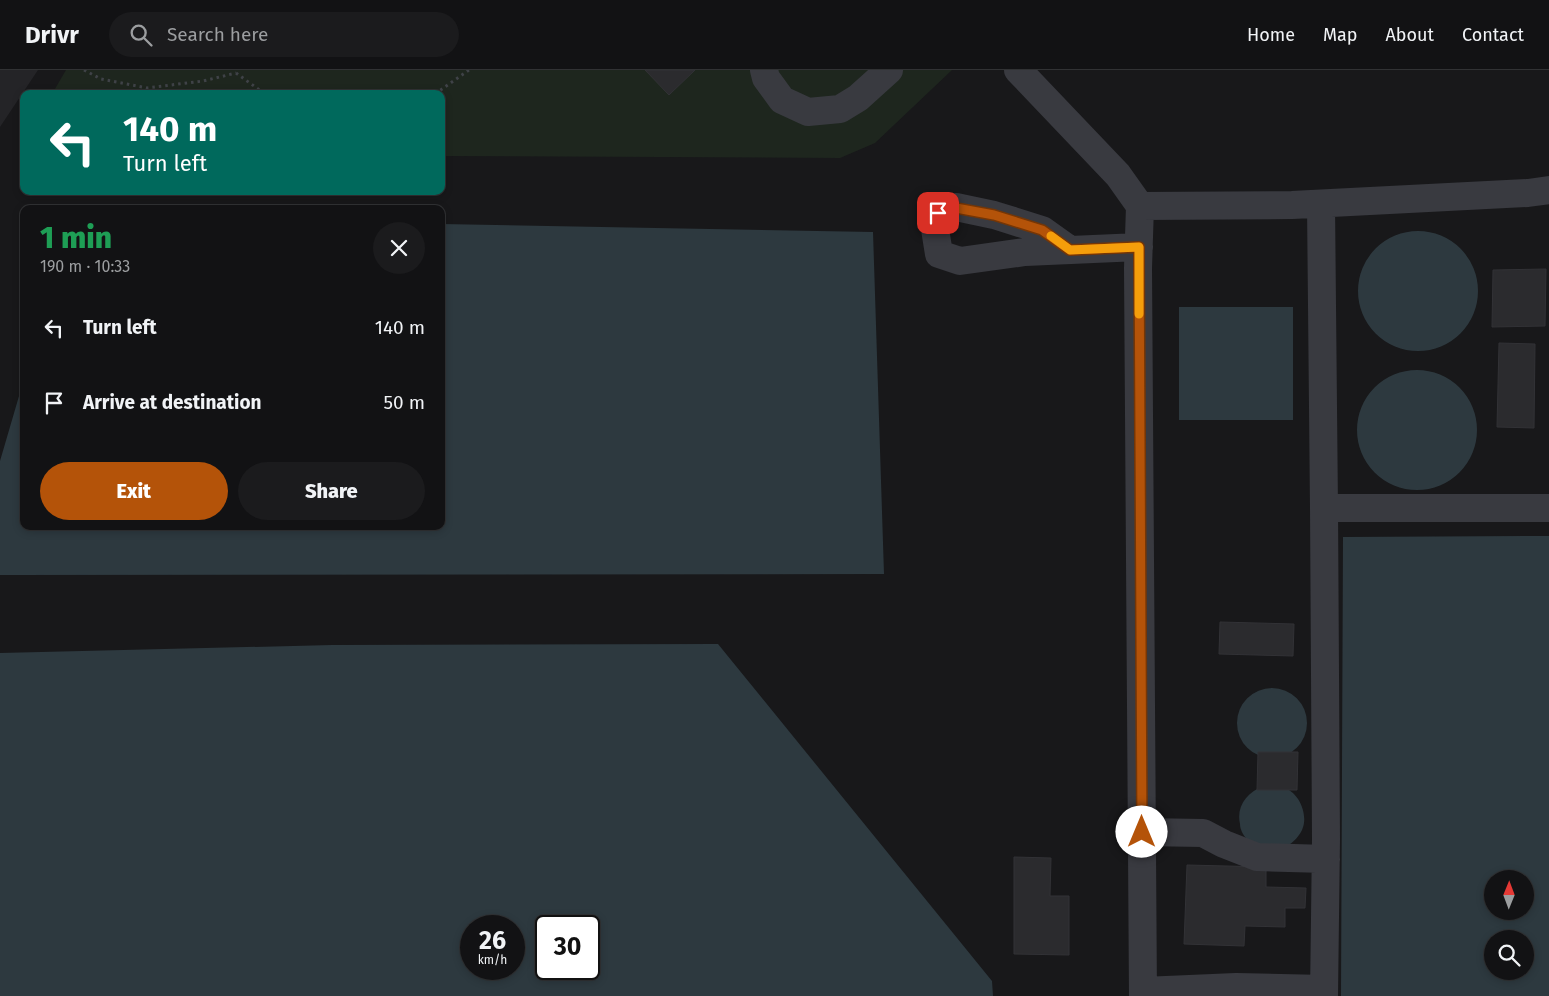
<!DOCTYPE html>
<meta charset="utf-8">
<style>
:root{--surface:#121214;--page:#1b1b1d;--text:#f1f3f6;--muted:#9c9ea0;--line:#313234;--accent:#b45309}
body{margin:0;font-family:"Fira Sans",sans-serif;background:var(--page);color:var(--text);height:100vh;display:flex;flex-direction:column;font-size:19px;white-space:nowrap}
*{box-sizing:border-box;margin:0}
p{font-size:16px;color:var(--muted)}
.icon{flex:none;width:28px;height:28px;fill:none;stroke:currentColor;stroke-width:2;stroke-linecap:round;stroke-linejoin:round}
.map{position:relative;flex:1;overflow:hidden}
.panel{position:absolute;left:20px;top:135px;width:425px;height:325px;display:flex;flex-direction:column;background:var(--surface);border-radius:10px;box-shadow:0 2px 8px #0003,0 0 0 1px var(--line)}
.panel>*{flex:none}
.guide{position:absolute;left:20px;top:20px;width:425px;height:105px;border-radius:10px;box-shadow:0 2px 8px #0003,0 0 0 1px var(--line);background:#00695c;color:#fff;overflow:hidden}
.needle{width:32px;rotate:1deg}
.controls{position:absolute;left:1484px;top:800px;display:grid;gap:10px}
.controls a{display:grid;place-items:center;width:50px;height:50px;border-radius:50%;background:var(--surface);box-shadow:0 2px 8px #0003,0 0 0 1px var(--line);font-size:25px}
.speed{position:absolute;left:460px;top:845px;display:flex;gap:10px;font-size:25px;font-weight:700;text-align:center}
.speed>*{display:grid;place-content:center;width:65px;height:65px;border-radius:50%;background:var(--surface);box-shadow:0 2px 8px #0003,0 0 0 1px var(--line);line-height:1}
.speed small{font-size:12px;font-weight:400}
.speed .limit{border:2px solid #111;border-radius:8px;background:#fff;color:#111}
.pin{position:absolute;display:grid;place-items:center;width:42px;height:42px;color:#fff;margin:-21px;border-radius:10px;box-shadow:0 2px 8px #0006}
.me{position:absolute;width:55px;margin:-28px;rotate:0deg;stroke-linejoin:round;filter:drop-shadow(0 0 4px #0008)}
.turn{display:flex;align-items:center;gap:18px;height:105px;padding:0 20px;font-size:22px}
.turn .icon{width:65px;height:65px;stroke-width:2.5}
.turn b{display:block;font-size:35px;line-height:42px}
.round{display:grid;place-items:center;flex:none;width:52px;height:52px;border-radius:26px;background:var(--page)}
.headline{display:flex;align-items:center;justify-content:space-between;height:85px;padding:0 20px}
h1{font-size:30px;font-weight:800;line-height:38px;color:#1e9e55}
.action{display:flex;gap:10px;margin-top:auto;padding:10px 20px}
.action a{flex:1;height:58px;border-radius:30px;background:var(--accent);color:#fff;font-size:20px;font-weight:800;line-height:58px;text-align:center}
.action a+a{background:var(--page);color:var(--text)}
ul{padding:0;list-style:none}
li{display:flex;align-items:center;gap:15px;height:75px;padding:0 20px}
li div{flex:1}
li b{display:block;font-size:19px}
li em{font-style:normal}
header{display:flex;align-items:center;gap:30px;box-sizing:border-box;height:70px;padding:0 25px;background:var(--surface);border-bottom:1px solid var(--line)}
header strong{font-size:24px}
nav{display:flex;gap:28px;margin-inline-start:auto;font-size:18px}
.search{width:350px;height:45px;background:var(--page);display:flex;align-items:center;gap:12px;box-sizing:border-box;padding:0 18px;border-radius:28px;color:var(--muted);font-size:19px}
.map>svg:first-child{display:block}
.built{fill:#242427}
.green{fill:#1e261e}
.water{fill:#2d393f;fill-rule:evenodd}
.building{fill:#2b2b2e;stroke:#323236}
.lines{fill:none;stroke-linecap:round;stroke-linejoin:round}
.path{stroke:#3f4247;stroke-width:3;stroke-dasharray:2.5 4;stroke-linecap:butt}
.minor{stroke:#393a40;stroke-width:28}
.route-casing{stroke:#753606;stroke-width:12}
.route{stroke:#b45309;stroke-width:9}
.slow{stroke:#f59e0b;stroke-width:9}
</style>
<header>
<strong>Drivr</strong>
<div class="search"><svg class="icon" aria-label="search" viewBox="0 0 24 24"><circle cx="10" cy="10" r="6"/><path d="M15 15l6 6"/></svg>Search here</div>
<nav><a>Home</a><a>Map</a><a>About</a><a>Contact</a></nav>
</header>
<div class="map">
<svg width="1549" height="926" viewBox="0 0 1549 926">
<rect width="100%" height="100%" fill="#18181a"/>
<path class="built" d="M0 0H38L0 57Z"/>
<path class="green" d="M66 0H952L875 73 840 88 441 86V24H52Z"/>
<path class="water" d="M441 154 873 162 884 504 0 505V391L24 309V456H441Z
M1358 221a60 60 0 1 1 120 0a60 60 0 1 1-120 0Z
M1179 237H1293V350H1179Z
M1357 360a60 60 0 1 1 120 0a60 60 0 1 1-120 0Z
M1549 466V926H1341L1343 467ZM1492 809H1525V841H1492ZM1492 869H1525V901H1492Z
M718 574 992 911 993 926H0V583L332 575ZM514 856V899H471V856ZM589 856V899H546V856Z
M1237 653a35 35 0 1 1 70 0a35 35 0 1 1-70 0Z
M1263 716C1269 716 1276 716 1282 717 1299 721 1309 745 1302 760 1298 769 1285 781 1275 779 1270 778 1265 775 1260 774 1256 772 1249 771 1246 768 1243 765 1240 759 1240 754 1236 736 1247 723 1263 716Z"/>
<path class="building" d="M645 0H695L669 25Z
M1546 199 1545 256 1492 257 1493 200Z
M1499 273 1535 274 1534 358 1497 357Z
M1220 552 1294 554 1293 586 1219 584Z
M1258 682H1298L1297 720H1257Z
M1014 787 1051 788 1050 826H1069V885L1014 884Z
M1187 795 1266 797V817L1306 818 1305 838H1285V857L1245 856 1244 876 1184 874Z"/>
<g class="lines">
<path class="path" d="M84 0 101 9 147 18 203 11 236 3
M236 3 265 24
M435 24 469 0"/>
<path class="minor" d="M764 0 766 8 782 30 808 42 840 39 858 28 889 0
M1018 0 1118 105 1140 136 1138 198 1143 926
M1321 134 1324 438H1549
M1140 136 1292 135 1528 123 1549 120
M1070 180 1042 160 994 145 956 137 938 143 935 159 939 184 960 191 1025 182 1139 177
M1324 438 1326 769 1324 926
M1142 762 1203 763 1224 774 1257 787 1326 789
M1143 921 1236 917 1324 919"/>
</g>
<g class="lines">
<defs>
<path id="route" d="M938 143 956 138 994 145 1042 160 1070 180 1139 177 1142 762"/>
</defs>
<use href="#route" class="route-casing"/>
<use href="#route" class="route"/>
<path class="slow" d="M1051 166 1070 180 1139 177V244"/>
</g>
</svg>
<div class="controls">
<a><svg class="needle" viewBox="-14 -14 28 28"><path d="M0-13l5 13h-10z" fill="#e53935"/><path d="M0 13l5-13h-10z" fill="#9c9ea0"/></svg></a>
<a><svg class="icon" aria-label="search" viewBox="0 0 24 24"><circle cx="10" cy="10" r="6"/><path d="M15 15l6 6"/></svg></a>
</div>
<div class="speed"><div>26<small>km/h</small></div><div class="limit">30</div></div>
<div class="pin" style="left:938px;top:143px;background:#d93025"><svg class="icon" aria-label="arrive" viewBox="0 0 24 24"><path d="M6 21V4h12l-3 4 3 4H6"/></svg></div>
<svg class="me" style="left:1142px;top:762px" viewBox="-20 -20 40 40"><circle r="19" fill="#fff"/><path d="M0-13L10 11 0 6-10 11z" fill="#b45309"/></svg>
<div class="guide">
<div class="turn"><svg class="icon" aria-label="left" viewBox="0 0 24 24"><path d="M17 20v-9H6M10 6l-5 5 5 5"/></svg><div><b>140 m</b>Turn left</div></div>
</div>
<section class="panel">
<div class="headline"><div><h1>1 min</h1><p>190 m · 10:33</p></div><a class="round"><svg class="icon" aria-label="close" viewBox="0 0 24 24"><path d="M6 6l12 12M18 6L6 18"/></svg></a></div>
<ul>
<li><svg class="icon" aria-label="left" viewBox="0 0 24 24"><path d="M17 20v-9H6M10 6l-5 5 5 5"/></svg><div><b>Turn left</b></div><em>140 m</em></li>
<li><svg class="icon" aria-label="arrive" viewBox="0 0 24 24"><path d="M6 21V4h12l-3 4 3 4H6"/></svg><div><b>Arrive at destination</b></div><em>50 m</em></li>
</ul>
<div class="action"><a>Exit</a><a>Share</a></div>
</section>
</div>
